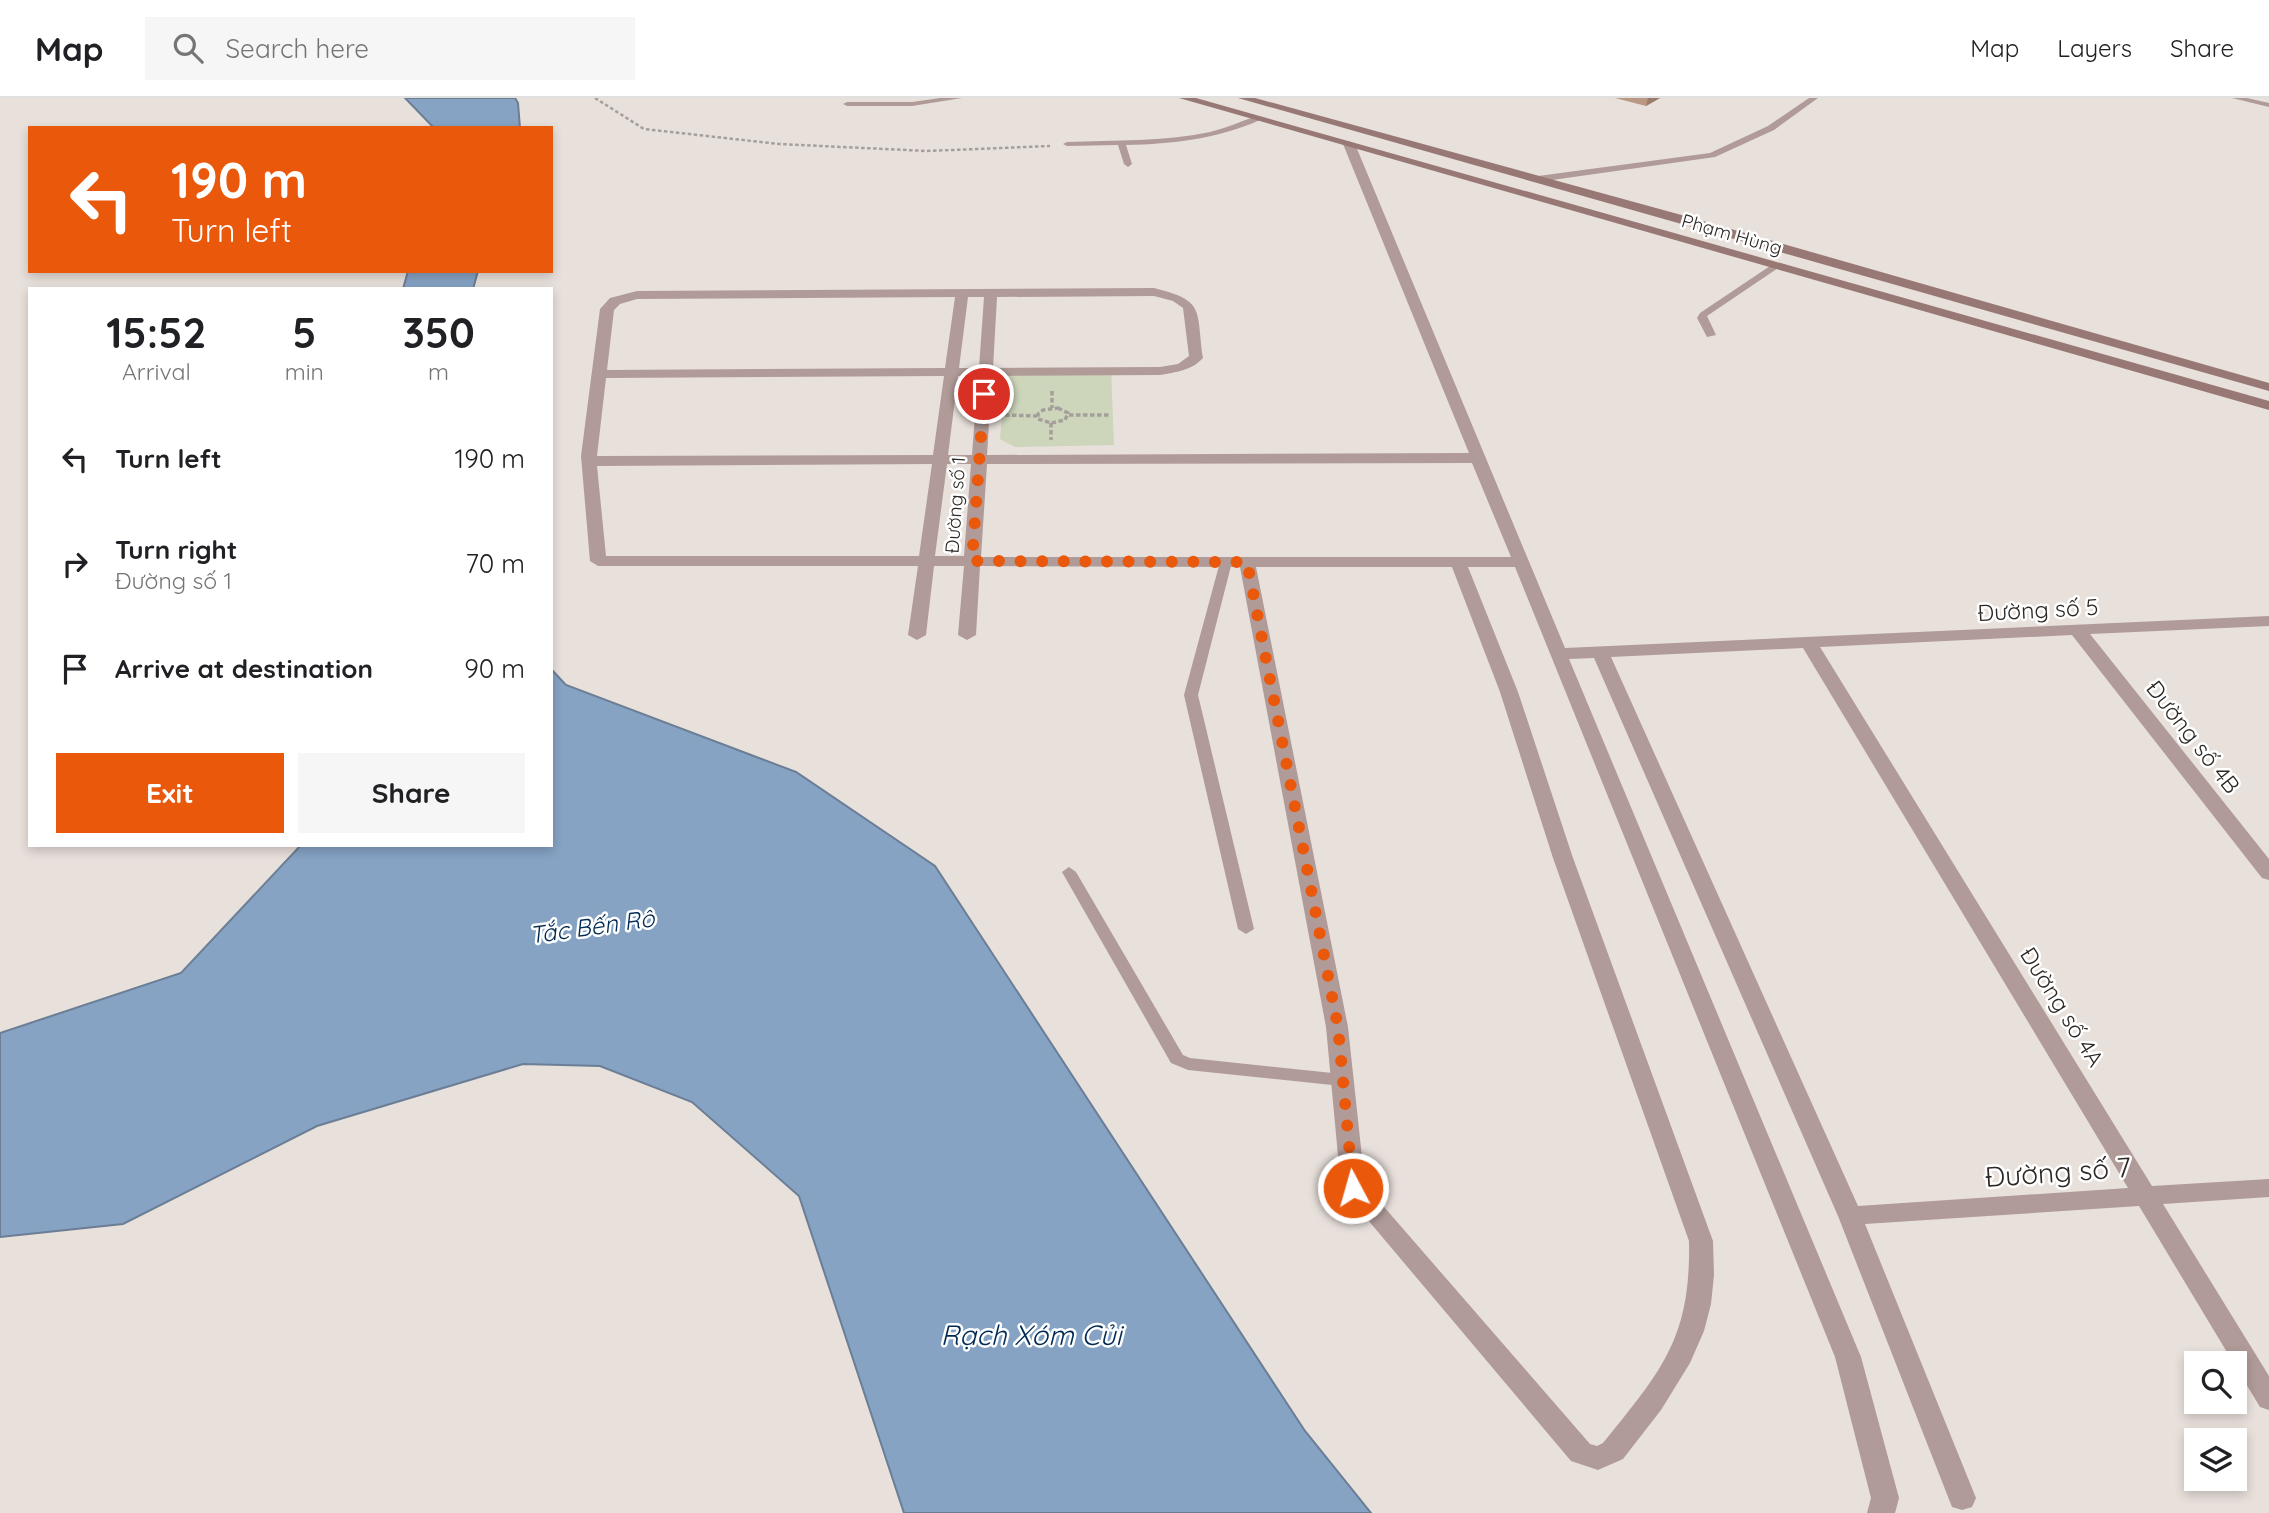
<!DOCTYPE html>
<meta charset="utf-8">
<style>
:root{--surface:#fff;--page:#f6f6f6;--text:#202124;--muted:#757577;--line:#e0e0e0;--accent:#ea580c}
body{margin:0;font-family:Quicksand,sans-serif;background:var(--page);color:var(--text);height:100vh;display:flex;flex-direction:column;font-size:26px;white-space:nowrap}
*{box-sizing:border-box;margin:0}
p{font-size:23px;color:var(--muted)}
.icon{flex:none;width:38px;height:38px;fill:none;stroke:currentColor;stroke-width:2;stroke-linecap:round;stroke-linejoin:round}
.map{position:relative;flex:1;overflow:hidden}
.panel{position:absolute;left:28px;top:189px;width:525px;height:560px;display:flex;flex-direction:column;background:var(--surface);border-radius:0px;box-shadow:0 4px 10px #0003}
.panel>*{flex:none}
.hud{position:absolute;left:28px;top:28px;width:525px;height:147px;border-radius:0px;box-shadow:0 4px 10px #0003;background:#ea580c;color:#fff;overflow:hidden}
.controls{position:absolute;left:2184px;top:1253px;display:grid;gap:14px}
.controls a{display:grid;place-items:center;width:63px;height:63px;border-radius:0px;background:var(--surface);box-shadow:0 4px 10px #0003;font-size:35px}
.pin{position:absolute;display:grid;place-items:center;width:60px;height:60px;color:#fff;margin:-30px;border:4px solid #fff;border-radius:50%;box-shadow:0 2px 7px #0007}
.me{position:absolute;width:77px;margin:-38px;rotate:354deg;stroke-linejoin:round;filter:drop-shadow(0 0 5px #0008)}
.turn{display:flex;align-items:center;gap:24px;height:147px;padding:0 28px;font-size:32px}
.turn .icon{width:91px;height:91px;stroke-width:2.5}
.turn b{display:block;font-size:49px;line-height:60px}
.eta{display:flex;justify-content:space-evenly;align-items:center;height:119px;text-align:center}
.eta b{font-size:42px;font-weight:700;line-height:49px}
.button{display:flex;gap:14px;margin-top:auto;padding:14px 28px}
.button a{flex:1;height:80px;border-radius:0px;background:var(--accent);color:#fff;font-size:28px;font-weight:700;line-height:80px;text-align:center}
.button a+a{background:var(--page);color:var(--text)}
ul{padding:0;list-style:none}
li{display:flex;align-items:center;gap:21px;height:105px;padding:0 28px}
li div{flex:1}
li b{display:block;font-size:26px}
li em{font-style:normal}
header{display:flex;align-items:center;gap:42px;box-sizing:border-box;height:98px;padding:0 35px;background:var(--surface);border-bottom:2px solid var(--line)}
header strong{font-size:33px}
nav{display:flex;gap:38px;margin-inline-start:auto;font-size:24px}
.search{width:490px;height:63px;background:var(--page);display:flex;align-items:center;gap:18px;box-sizing:border-box;padding:0 24px;border-radius:0px;color:var(--muted);font-size:26px}
.map>svg:first-child{display:block}
.green{fill:#cdd5ba}
.water{fill:#86a3c4;stroke:#6b7e95;stroke-width:2}
.lines{fill:none;stroke-linecap:round;stroke-linejoin:round}
.path-far1{stroke:#a59f9b;stroke-width:2.5;stroke-dasharray:3.5 2.5;stroke-linecap:butt}
.path{stroke:#a59f9b;stroke-width:3.5;stroke-dasharray:4.5 2.5;stroke-linecap:butt}
.service{fill:#b09b98;fill-rule:evenodd}
.minor{fill:#b09b98;fill-rule:evenodd}
.secondary{fill:#977875;fill-rule:evenodd}
.wall{fill:#bb9884}
.shaded-wall{fill:#997c6c}
.route{stroke:#ea580c;stroke-width:12;stroke-dasharray:0 21.6}
.labels{text-anchor:middle;stroke-width:5;stroke-linejoin:round;paint-order:stroke}
.far-street-label{font-size:19px;fill:#2b2826;stroke:#fff}
.street-label{font-size:23px;fill:#2b2826;stroke:#fff}
.water-label{font-size:24px;font-style:italic;fill:#002a53;stroke:#fff}
.near-street-label{font-size:28px;fill:#2b2826;stroke:#fff}
.near-water-label{font-size:28px;font-style:italic;fill:#002a53;stroke:#fff}
</style>
<header>
<strong>Map</strong>
<div class="search"><svg class="icon" aria-label="search" viewBox="0 0 24 24"><circle cx="10" cy="10" r="6"/><path d="M15 15l6 6"/></svg>Search here</div>
<nav><a>Map</a><a>Layers</a><a>Share</a></nav>
</header>
<div class="map">
<svg width="2269" height="1415" viewBox="0 0 2269 1415">
<rect width="100%" height="100%" fill="#e8e0db"/>
<path class="green" d="M1111 270 1114 347 1015 349 1000 341 1005 279 1021 271Z"/>
<path class="water" d="M405 0H515L518 5 520 30H434Z
M408 173H478L473 191H403Z
M551 571 566 587 796 674 935 768 1305 1333 1371 1415H904L799 1098 692 1004 600 968 523 966 317 1028 123 1126 0 1139V935L181 875 301 747H551Z"/>
<g class="lines">
<path class="path-far1" d="M595 0 644 31 779 46 927 53 1050 48"/>
<path class="path" d="M1052 293V310
M1058 310 1068 315 1065 322 1051 325 1038 321V316L1043 312Z
M1005 317 1037 318
M1069 317H1109
M1051 325V342"/>
<path class="service" d="M940 0H962L912 8H847L843 6 847 4H912Z
M1809 0H1818L1774 32 1715 59 1538 84 1534 81 1538 78 1710 55 1768 28Z
M2232 0H2247L2269 5V9Z
M1257 18 1261 20 1260 22C1217 41 1173 46 1126 47L1132 66 1128 69 1124 66 1118 47 1067 48 1063 46 1067 44C1115 42 1163 44 1210 34 1227 30 1241 23 1257 18Z
M1773 166 1781 168 1707 218 1716 237 1707 239 1697 220 1700 215Z
M1226 460 1232 464 1198 597 1254 831 1246 836 1238 831 1184 597 1220 464Z
M1069 769 1076 774 1183 957 1190 960 1342 976 1348 978 1350 982 1348 986 1342 988 1188 972 1171 965 1062 774Z"/>
<path class="minor" d="M1349 43 1355 46 1565 550 2269 518V528L2090 536 2269 761V782L2262 780 2072 537 1820 549 2152 1088 2269 1081V1099L2163 1106 2269 1278V1312L2260 1309 2139 1108 1865 1126 1976 1400 1972 1409 1962 1412 1952 1409 1838 1118 1594 560 1569 561 1861 1259 1899 1400 1895 1415H1867L1871 1400 1835 1259 1515 469H1468L1518 594 1573 760 1713 1143 1714 1177 1711 1206 1704 1233 1690 1265 1661 1312 1623 1361 1598 1372 1571 1363 1341 1090 1326 929 1240 469 980 468 976 537 967 542 958 537 964 468H934L926 537 917 542 908 537 918 468H598L590 463 581 358 600 211 610 200 637 193 1154 190C1206 203 1196 211 1203 260 1191 273 1176 274 1160 277L992 278 987 357 1469 355 1343 46ZM1154 198 1173 203 1183 210 1189 258 1178 266 1160 269 993 270 997 199ZM955 199 945 270 607 272 614 212 620 206 637 201ZM968 199H984L979 270H959ZM944 278 933 357 597 358 606 280ZM958 278H978L972 357H948ZM1472 365 1511 459H981L987 366ZM932 366 919 458H606L597 368ZM947 366H971L964 458H935ZM1256 469H1452L1500 594 1553 760 1689 1143C1691 1240 1662 1272 1603 1345L1597 1348 1590 1346 1365 1087 1348 929ZM1803 550 2128 1090 1858 1108 1611 559Z"/>
<path class="secondary" d="M1179 0H1196L2269 303V312Z
M1238 0H1255L1696 121 2269 285V293Z"/>
</g>
<path class="wall" d="M1615 0H1660L1646 8Z"/>
<path class="shaded-wall" d="M1648 0H1660L1646 8Z"/>
<g class="lines">
<path class="route" d="M984 296 972 463 1247 464 1338 929 1353 1090"/>
</g>
<g class="labels">
<g class="far-street-label">
<text transform="translate(1732 136) rotate(16)" y="7">Phạm Hùng</text>
<text transform="translate(955 407) rotate(-86)" y="7">Đường số 1</text>
</g>
<g class="street-label">
<text transform="translate(2038 512) rotate(-3)" y="8">Đường số 5</text>
<text transform="translate(2193 639) rotate(52)" y="8">Đường số 4B</text>
<text transform="translate(2062 909) rotate(58)" y="8">Đường số 4A</text>
</g>
<g class="water-label">
<text transform="translate(592 829) rotate(-8)" y="8">Tắc Bến Rô</text>
</g>
<g class="near-street-label">
<text transform="translate(2058 1074) rotate(-4)" y="10">Đường số 7</text>
</g>
<g class="near-water-label">
<text x="1031" y="1247">Rạch Xóm Củi</text>
</g>
</g>
</svg>
<div class="controls">
<a><svg class="icon" aria-label="search" viewBox="0 0 24 24"><circle cx="10" cy="10" r="6"/><path d="M15 15l6 6"/></svg></a>
<a><svg class="icon" aria-label="layers" viewBox="0 0 24 24"><path d="M12 4l9 5-9 5-9-5zM3 14l9 5 9-5"/></svg></a>
</div>
<div class="pin" style="left:984px;top:296px;background:#d93025"><svg class="icon" aria-label="arrive" viewBox="0 0 24 24"><path d="M6 21V4h12l-3 4 3 4H6"/></svg></div>
<svg class="me" style="left:1353px;top:1090px" viewBox="-20 -20 40 40"><circle r="17" fill="#ea580c" stroke="#fff" stroke-width="3"/><path d="M0-11L8 9 0 5-8 9z" fill="#fff"/></svg>
<div class="hud">
<div class="turn"><svg class="icon" aria-label="left" viewBox="0 0 24 24"><path d="M17 20v-9H6M10 6l-5 5 5 5"/></svg><div><b>190 m</b>Turn left</div></div>
</div>
<section class="panel">
<div class="eta">
<div><b>15:52</b><p>Arrival</p></div>
<div><b>5</b><p>min</p></div>
<div><b>350</b><p>m</p></div>
</div>
<ul>
<li><svg class="icon" aria-label="left" viewBox="0 0 24 24"><path d="M17 20v-9H6M10 6l-5 5 5 5"/></svg><div><b>Turn left</b></div><em>190 m</em></li>
<li><svg class="icon" aria-label="right" viewBox="0 0 24 24"><path d="M7 20v-9h11M14 6l5 5-5 5"/></svg><div><b>Turn right</b><p>Đường số 1</p></div><em>70 m</em></li>
<li><svg class="icon" aria-label="arrive" viewBox="0 0 24 24"><path d="M6 21V4h12l-3 4 3 4H6"/></svg><div><b>Arrive at destination</b></div><em>90 m</em></li>
</ul>
<div class="button"><a>Exit</a><a>Share</a></div>
</section>
</div>
